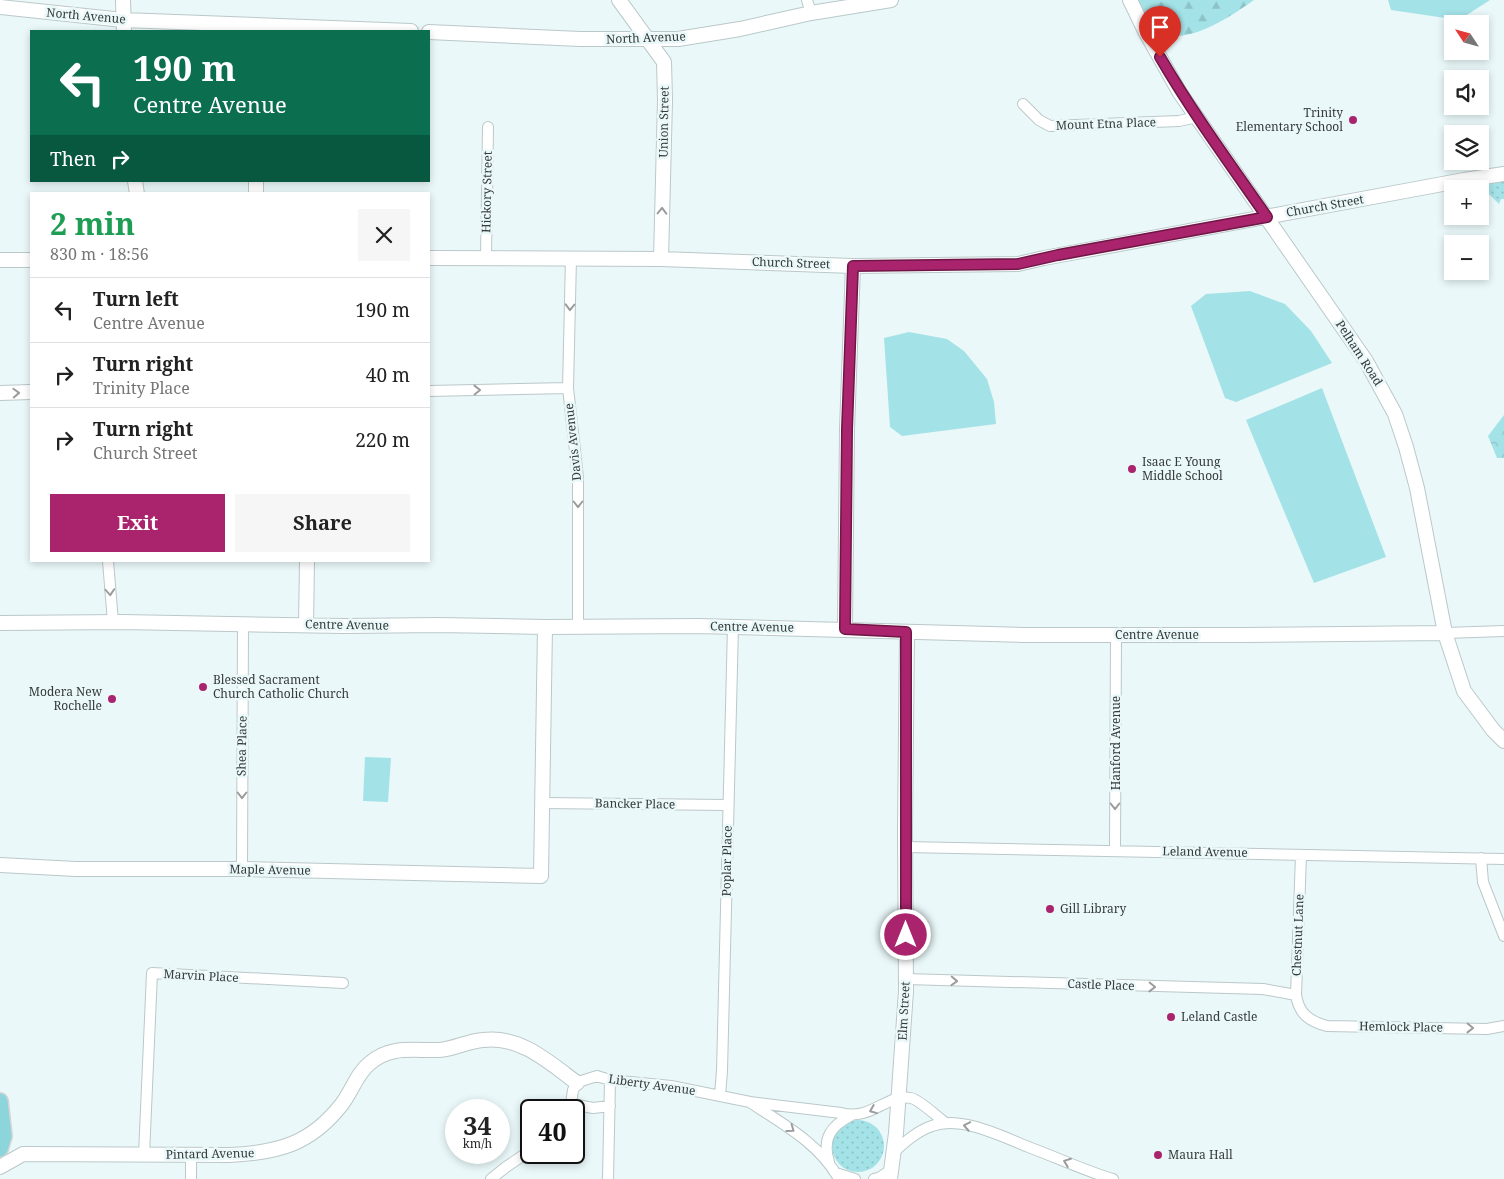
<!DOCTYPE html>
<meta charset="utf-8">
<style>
:root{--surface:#fff;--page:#f6f6f6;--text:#222;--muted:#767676;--line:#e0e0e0;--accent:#a9246d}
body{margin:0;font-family:"Noto Serif",serif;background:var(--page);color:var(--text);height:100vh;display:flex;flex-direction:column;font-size:19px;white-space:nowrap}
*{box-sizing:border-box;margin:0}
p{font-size:16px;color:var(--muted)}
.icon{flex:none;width:28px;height:28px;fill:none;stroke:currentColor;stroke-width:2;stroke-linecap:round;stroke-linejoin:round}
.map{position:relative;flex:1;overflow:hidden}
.sheet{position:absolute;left:30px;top:192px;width:400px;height:370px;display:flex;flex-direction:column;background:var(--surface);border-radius:0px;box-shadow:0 2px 8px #0003}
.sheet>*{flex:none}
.guide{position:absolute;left:30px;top:30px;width:400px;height:152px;border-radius:0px;box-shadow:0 2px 8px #0003;background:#0b6e4f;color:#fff;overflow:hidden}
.needle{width:32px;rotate:306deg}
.fabs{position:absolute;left:1444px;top:15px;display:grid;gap:10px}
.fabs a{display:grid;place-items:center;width:45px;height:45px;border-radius:0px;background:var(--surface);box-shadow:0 2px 8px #0003;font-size:25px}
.speed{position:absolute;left:445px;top:1099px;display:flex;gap:10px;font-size:25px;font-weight:700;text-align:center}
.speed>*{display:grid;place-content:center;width:65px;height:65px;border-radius:50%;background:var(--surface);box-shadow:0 2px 8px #0003;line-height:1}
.speed small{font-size:12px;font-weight:400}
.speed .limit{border:2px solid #111;border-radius:8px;background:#fff;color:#111}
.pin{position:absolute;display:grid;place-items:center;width:42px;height:42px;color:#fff;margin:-51px -21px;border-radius:50% 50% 50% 0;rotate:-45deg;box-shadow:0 0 5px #0007}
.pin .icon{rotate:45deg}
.me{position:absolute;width:55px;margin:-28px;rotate:0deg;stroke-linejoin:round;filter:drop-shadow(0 0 4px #0008)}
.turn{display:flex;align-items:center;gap:18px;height:105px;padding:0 20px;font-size:22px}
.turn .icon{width:65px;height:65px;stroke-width:2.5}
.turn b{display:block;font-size:35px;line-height:42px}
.then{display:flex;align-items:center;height:48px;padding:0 20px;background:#0003;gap:10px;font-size:19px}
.round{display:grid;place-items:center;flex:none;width:52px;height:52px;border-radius:0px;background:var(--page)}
.summary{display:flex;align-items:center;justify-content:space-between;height:85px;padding:0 20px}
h1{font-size:30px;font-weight:700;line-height:38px;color:#1e9e55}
.primary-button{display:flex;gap:10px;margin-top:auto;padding:10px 20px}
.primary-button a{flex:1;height:58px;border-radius:0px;background:var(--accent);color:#fff;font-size:20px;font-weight:700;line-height:58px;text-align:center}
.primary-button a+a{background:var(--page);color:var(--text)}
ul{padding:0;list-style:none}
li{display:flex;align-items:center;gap:15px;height:65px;padding:0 20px;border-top:1px solid var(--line)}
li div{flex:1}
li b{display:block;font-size:19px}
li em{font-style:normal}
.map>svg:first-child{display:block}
.grass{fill:url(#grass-dots)}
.forest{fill:url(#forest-firs)}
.park{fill:url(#park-crowns)}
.pitch{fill:#a3e2e7}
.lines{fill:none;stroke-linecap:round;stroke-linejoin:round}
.street-casing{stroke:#bbc8c9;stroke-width:12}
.secondary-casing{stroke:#bbc8c9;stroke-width:16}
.primary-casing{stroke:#d3d4d4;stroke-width:18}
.street{stroke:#fff;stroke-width:10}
.secondary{stroke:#fff;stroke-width:14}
.primary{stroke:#8cd5da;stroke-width:15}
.oneway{stroke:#9a9c9d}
.route-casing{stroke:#6e1747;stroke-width:12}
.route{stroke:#a9246d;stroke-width:9}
.poi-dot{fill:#a9246d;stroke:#eaf8f9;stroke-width:2}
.labels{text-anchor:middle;stroke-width:5;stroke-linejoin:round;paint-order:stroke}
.street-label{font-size:12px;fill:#353a3b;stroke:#eaf8f9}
.poi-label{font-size:12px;fill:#353a3b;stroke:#eaf8f9;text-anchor:start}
</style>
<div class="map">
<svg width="1504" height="1179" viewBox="0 0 1504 1179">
<defs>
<pattern id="grass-dots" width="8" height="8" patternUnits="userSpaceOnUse" patternTransform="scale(1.25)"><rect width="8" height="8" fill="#a3e2e7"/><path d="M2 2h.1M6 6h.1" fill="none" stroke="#8dc3c7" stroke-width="1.8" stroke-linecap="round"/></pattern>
<pattern id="forest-firs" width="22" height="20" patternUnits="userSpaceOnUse" patternTransform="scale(1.25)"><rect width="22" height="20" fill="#a3e2e7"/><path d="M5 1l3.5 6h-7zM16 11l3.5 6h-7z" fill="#8dc3c7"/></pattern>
<pattern id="park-crowns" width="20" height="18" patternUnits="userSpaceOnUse" patternTransform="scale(1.25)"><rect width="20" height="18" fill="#a3e2e7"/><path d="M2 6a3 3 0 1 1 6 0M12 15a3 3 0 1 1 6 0" fill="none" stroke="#8dc3c7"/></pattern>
</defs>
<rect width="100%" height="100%" fill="#eaf8f9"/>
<path class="grass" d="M1504 174V199H1501L1499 204 1474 179Z
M832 1146a26 26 0 1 1 52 0a26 26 0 1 1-52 0Z"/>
<path class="forest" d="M1136 0H1254C1231 16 1183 50 1155 30 1148 25 1140 8 1136 0Z"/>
<path class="park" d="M1504 415V458H1497L1488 436Z"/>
<path class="pitch" d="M1388 0H1490L1459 20 1391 10Z
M1250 291 1285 304 1311 331 1332 363 1236 402 1225 398 1191 306 1206 294Z
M909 332 947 339 964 351 987 379 994 402 996 424 902 436 890 427 884 338Z
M1322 388 1386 557 1314 583 1246 420Z
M365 757 391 758 388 802 363 801Z"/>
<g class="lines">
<defs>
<path id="street" d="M807 0 811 13
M1023 104 1039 120 1050 126 1179 121 1197 117
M486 257 488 127
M571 258 568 388 578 478V627
M429 391 568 388
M108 561 113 622
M1445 633 1504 631
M542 803 727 805
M905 847 1504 859
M1115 851 1116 635
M1301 855 1296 995C1299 1014 1309 1021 1327 1026L1487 1029 1504 1026
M1481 858 1483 882 1504 936
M242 869 243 624
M906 979 1263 989 1296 995
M720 1095 722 1071 733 626
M751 1103C783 1124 820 1144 839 1179
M572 1104 593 1108 610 1106
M570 1110 573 1090 578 1082 597 1076 610 1080 671 1086 750 1102 841 1113C872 1121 887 1093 911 1098 920 1100 937 1117 946 1123
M894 1152C905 1142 917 1131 932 1126 961 1115 1003 1137 1031 1148 1058 1158 1085 1171 1113 1179
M144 1155 152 973 343 983
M829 1162C822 1139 830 1126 852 1115
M836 1173 855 1179
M191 1179V1156
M491 1179 506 1167 531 1150
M608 1179 610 1080
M874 1179 879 1178 891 1170"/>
<path id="secondary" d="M123 0 124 31
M619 0 664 62 665 100 661 259
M1130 0 1145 31 1180 93 1366 361 1395 414 1406 447 1417 488 1445 633 1464 691 1493 730 1504 741
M0 7 123 20 411 31
M429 32 580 39H678L740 29 811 13 891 0
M135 181 137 194
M256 194V181
M429 258 661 259 853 266 1018 264 1044 258 1464 180 1504 174
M0 260H31
M0 393 31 392
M0 623 122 622 344 626 439 625 545 627 698 626 1023 635H1244L1445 633
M306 625 307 561
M845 629 847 429 853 266
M0 865 76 869H242L541 876 545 627
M0 1167 23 1154 229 1155C278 1153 311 1144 342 1104 352 1091 357 1073 370 1063 391 1045 413 1051 439 1050 454 1049 468 1041 483 1040 520 1035 550 1063 577 1083
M890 1179 896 1133 906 991 905 830 907 632"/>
<path id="primary" d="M0 1101 4 1136 0 1149"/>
</defs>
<use href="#street" class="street-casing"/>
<use href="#secondary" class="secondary-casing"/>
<use href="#primary" class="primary-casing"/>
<use href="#street" class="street"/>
<use href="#secondary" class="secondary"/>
<use href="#primary" class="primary"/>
</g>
<defs><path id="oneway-chevron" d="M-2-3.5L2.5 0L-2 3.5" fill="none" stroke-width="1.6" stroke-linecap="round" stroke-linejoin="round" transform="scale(1.25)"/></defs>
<g class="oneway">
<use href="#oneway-chevron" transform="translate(662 211) rotate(-89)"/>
<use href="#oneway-chevron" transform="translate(570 307) rotate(91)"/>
<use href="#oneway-chevron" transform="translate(477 390) rotate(-1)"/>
<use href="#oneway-chevron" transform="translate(16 393) rotate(-2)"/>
<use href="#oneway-chevron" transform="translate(578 504) rotate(90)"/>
<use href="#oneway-chevron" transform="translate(110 592) rotate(86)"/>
<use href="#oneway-chevron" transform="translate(242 795) rotate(90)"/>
<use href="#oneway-chevron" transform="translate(1115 806) rotate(90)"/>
<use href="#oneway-chevron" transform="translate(954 981) rotate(2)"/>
<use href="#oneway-chevron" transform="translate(1152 987) rotate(1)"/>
<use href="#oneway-chevron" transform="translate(1470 1028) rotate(1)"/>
<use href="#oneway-chevron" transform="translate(873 1110) rotate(158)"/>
<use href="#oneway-chevron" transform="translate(967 1126) rotate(-169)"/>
<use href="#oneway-chevron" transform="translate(791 1129) rotate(36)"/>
<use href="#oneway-chevron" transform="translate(1067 1162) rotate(-159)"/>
</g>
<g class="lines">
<defs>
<path id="route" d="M906 935V632L845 629 847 429 853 266 1018 264 1058 255 1267 217C1230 164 1192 112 1160 57"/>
</defs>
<use href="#route" class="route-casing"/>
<use href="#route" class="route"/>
</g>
<g class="poi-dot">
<circle cx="1353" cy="120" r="5"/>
<circle cx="1132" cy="469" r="5"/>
<circle cx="203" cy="687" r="5"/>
<circle cx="112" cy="699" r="5"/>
<circle cx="1050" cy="909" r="5"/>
<circle cx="1171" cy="1017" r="5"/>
<circle cx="1158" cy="1155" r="5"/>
</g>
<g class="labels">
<g class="street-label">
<text transform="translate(86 16) rotate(5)" y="4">North Avenue</text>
<text transform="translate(646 38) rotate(-2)" y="4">North Avenue</text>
<text transform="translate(664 122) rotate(-89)" y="4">Union Street</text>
<text transform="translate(1106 124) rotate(-2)" y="4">Mount Etna Place</text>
<text transform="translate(487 192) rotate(-89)" y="4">Hickory Street</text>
<text transform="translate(1325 206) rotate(-10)" y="4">Church Street</text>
<text transform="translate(791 263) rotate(2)" y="4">Church Street</text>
<text transform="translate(1359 353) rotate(57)" y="4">Pelham Road</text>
<text transform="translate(573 442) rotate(-96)" y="4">Davis Avenue</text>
<text transform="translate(347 625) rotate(1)" y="4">Centre Avenue</text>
<text transform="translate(752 627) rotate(1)" y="4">Centre Avenue</text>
<text x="1157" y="639">Centre Avenue</text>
<text transform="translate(1116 743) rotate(-90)" y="4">Hanford Avenue</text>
<text transform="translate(242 746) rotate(-89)" y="4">Shea Place</text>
<text transform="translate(635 804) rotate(1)" y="4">Bancker Place</text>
<text transform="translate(1205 852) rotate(1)" y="4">Leland Avenue</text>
<text transform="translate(727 861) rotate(-89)" y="4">Poplar Place</text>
<text transform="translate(270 870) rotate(1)" y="4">Maple Avenue</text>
<text transform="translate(1298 935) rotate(-88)" y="4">Chestnut Lane</text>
<text transform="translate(201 976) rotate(3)" y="4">Marvin Place</text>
<text transform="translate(1101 985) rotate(2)" y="4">Castle Place</text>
<text transform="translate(904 1011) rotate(-87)" y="4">Elm Street</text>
<text transform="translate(1401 1027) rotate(1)" y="4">Hemlock Place</text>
<text transform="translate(652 1085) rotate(8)" y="4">Liberty Avenue</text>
<text transform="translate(210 1154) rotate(-1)" y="4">Pintard Avenue</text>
</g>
<g class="poi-label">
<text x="1343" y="117" text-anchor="end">Trinity<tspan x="1343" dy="14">Elementary School</tspan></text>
<text x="1142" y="466">Isaac E Young<tspan x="1142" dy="14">Middle School</tspan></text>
<text x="213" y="684">Blessed Sacrament<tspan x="213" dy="14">Church Catholic Church</tspan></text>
<text x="102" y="696" text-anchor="end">Modera New<tspan x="102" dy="14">Rochelle</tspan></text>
<text x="1060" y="913">Gill Library</text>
<text x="1181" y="1021">Leland Castle</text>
<text x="1168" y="1159">Maura Hall</text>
</g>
</g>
</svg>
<div class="fabs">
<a><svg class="needle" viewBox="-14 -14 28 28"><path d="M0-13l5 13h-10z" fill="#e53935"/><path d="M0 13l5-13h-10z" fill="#767676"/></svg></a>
<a><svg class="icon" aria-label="sound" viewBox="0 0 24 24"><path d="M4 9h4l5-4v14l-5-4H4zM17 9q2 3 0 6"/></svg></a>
<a><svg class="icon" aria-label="layers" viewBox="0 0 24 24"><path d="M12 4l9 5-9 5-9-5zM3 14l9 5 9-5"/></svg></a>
<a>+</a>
<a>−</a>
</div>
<div class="speed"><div>34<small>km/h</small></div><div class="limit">40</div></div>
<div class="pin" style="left:1160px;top:57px;background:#d93025"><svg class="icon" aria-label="arrive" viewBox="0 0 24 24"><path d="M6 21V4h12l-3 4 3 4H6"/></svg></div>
<svg class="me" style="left:906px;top:935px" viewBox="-20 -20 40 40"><circle r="17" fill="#a9246d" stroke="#fff" stroke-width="3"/><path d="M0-11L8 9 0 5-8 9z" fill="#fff"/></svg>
<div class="guide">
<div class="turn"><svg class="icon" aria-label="left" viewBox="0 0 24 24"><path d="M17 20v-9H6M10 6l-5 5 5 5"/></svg><div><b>190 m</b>Centre Avenue</div></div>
<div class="then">Then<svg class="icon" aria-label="right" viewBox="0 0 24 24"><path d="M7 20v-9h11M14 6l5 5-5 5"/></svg></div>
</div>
<section class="sheet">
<div class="summary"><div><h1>2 min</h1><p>830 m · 18:56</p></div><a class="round"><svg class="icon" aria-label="close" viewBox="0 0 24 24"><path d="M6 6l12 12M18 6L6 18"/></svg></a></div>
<ul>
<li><svg class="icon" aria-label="left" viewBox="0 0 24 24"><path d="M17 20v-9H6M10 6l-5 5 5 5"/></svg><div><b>Turn left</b><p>Centre Avenue</p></div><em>190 m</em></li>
<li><svg class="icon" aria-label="right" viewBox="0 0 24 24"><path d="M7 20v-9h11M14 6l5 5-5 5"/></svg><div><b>Turn right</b><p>Trinity Place</p></div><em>40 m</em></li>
<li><svg class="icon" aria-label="right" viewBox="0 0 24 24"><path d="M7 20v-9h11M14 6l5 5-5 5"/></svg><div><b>Turn right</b><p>Church Street</p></div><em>220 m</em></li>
</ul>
<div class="primary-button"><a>Exit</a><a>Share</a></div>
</section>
</div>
